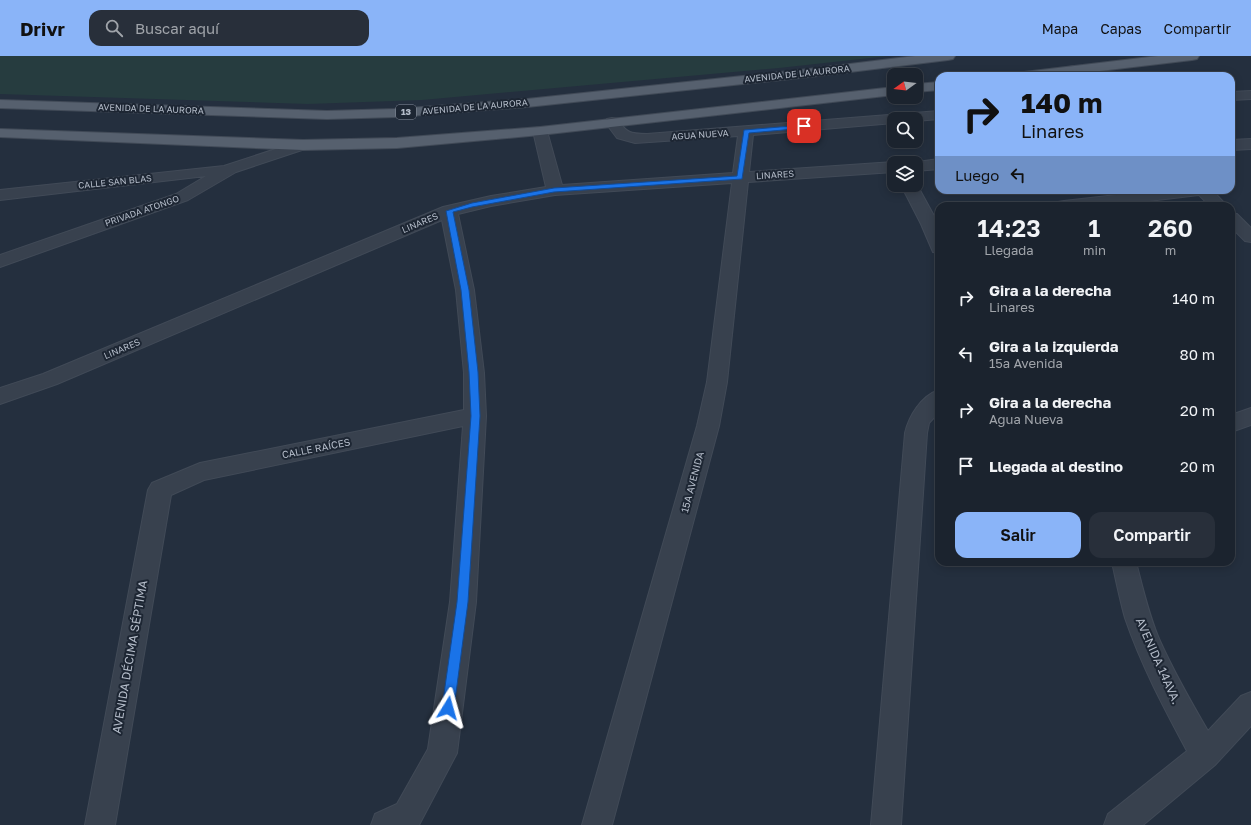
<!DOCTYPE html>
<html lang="es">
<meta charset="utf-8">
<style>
:root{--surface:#1b232e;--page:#282f3a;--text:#f1f3f6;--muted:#a0a4aa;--line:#39404a;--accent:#8ab4f8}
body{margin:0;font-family:"Golos Text",sans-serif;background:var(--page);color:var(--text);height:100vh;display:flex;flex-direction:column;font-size:15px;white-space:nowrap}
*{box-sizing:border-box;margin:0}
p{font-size:13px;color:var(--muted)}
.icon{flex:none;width:22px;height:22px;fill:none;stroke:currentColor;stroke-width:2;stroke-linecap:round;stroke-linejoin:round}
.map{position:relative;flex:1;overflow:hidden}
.drawer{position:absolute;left:935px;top:146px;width:300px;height:364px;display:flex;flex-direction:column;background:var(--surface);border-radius:12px;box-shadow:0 2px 10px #0003,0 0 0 1px var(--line)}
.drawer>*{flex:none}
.banner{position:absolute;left:935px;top:16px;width:300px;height:122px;border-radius:12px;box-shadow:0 2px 10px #0003,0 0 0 1px var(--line);background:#8ab4f8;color:#111;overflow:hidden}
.needle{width:26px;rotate:255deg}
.fabs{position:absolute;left:887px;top:12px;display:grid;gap:8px}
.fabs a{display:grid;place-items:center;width:36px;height:36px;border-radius:8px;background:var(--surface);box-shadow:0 2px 10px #0003,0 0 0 1px var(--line);font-size:20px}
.pin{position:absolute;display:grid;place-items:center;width:34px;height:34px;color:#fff;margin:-17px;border-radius:8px;box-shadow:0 2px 6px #0006}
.me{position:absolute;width:44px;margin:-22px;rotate:8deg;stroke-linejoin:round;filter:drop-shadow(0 0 3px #0008)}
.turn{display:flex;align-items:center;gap:14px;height:84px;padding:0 20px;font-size:18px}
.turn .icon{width:52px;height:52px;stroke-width:2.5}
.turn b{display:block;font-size:28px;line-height:34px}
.then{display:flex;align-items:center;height:38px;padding:0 20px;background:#0003;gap:8px;font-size:15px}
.eta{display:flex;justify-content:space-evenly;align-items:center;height:68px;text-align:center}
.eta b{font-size:24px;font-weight:600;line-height:28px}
.primary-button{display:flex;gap:8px;margin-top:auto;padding:8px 20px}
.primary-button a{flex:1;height:46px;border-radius:12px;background:var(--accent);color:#111;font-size:16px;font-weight:600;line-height:46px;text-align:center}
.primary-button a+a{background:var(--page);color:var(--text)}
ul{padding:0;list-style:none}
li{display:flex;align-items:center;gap:12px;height:56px;padding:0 20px}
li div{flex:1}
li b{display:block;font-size:15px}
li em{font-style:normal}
header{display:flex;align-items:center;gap:24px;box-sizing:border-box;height:56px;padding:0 20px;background:var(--accent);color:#111}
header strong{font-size:19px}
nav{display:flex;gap:22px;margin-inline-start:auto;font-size:14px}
.search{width:280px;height:36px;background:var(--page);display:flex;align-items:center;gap:10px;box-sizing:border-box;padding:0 14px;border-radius:12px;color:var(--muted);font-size:15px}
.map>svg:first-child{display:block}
.green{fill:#263c3f}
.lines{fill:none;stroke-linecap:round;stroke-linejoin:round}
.minor-casing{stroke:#414a57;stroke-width:2}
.primary-casing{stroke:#414a57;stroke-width:2}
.minor{fill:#38414e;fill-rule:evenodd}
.primary{fill:#56606e;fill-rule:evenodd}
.route{fill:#1a73e8;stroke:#114b97}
.labels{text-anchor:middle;stroke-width:4;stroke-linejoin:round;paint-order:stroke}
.far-street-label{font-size:9px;fill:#b4bcc9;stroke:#1d2633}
.shield{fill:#1d2633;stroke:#878f9c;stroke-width:1}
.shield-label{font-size:9px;font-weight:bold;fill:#b4bcc9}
.street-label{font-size:10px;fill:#b4bcc9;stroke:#1d2633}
.near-street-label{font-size:12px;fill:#b4bcc9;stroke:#1d2633}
</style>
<header>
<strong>Drivr</strong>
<div class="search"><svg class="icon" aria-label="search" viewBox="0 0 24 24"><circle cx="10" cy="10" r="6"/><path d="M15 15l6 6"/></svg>Buscar aquí</div>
<nav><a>Mapa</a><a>Capas</a><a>Compartir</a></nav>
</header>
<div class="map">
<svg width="1251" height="769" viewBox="0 0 1251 769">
<rect width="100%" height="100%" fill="#242f3e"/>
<path class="green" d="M0 0H888L779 12 422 44 308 48 0 38Z"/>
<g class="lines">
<defs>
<path id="minor" d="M1074 10 1079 11 1088 20H1073L1067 14 1069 11Z
M1251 35V43L1231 44V36Z
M939 55V63L916 65V63H894V67L753 79 749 116 894 106 897 107H894V116L748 126 727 326 719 370 612 769H582L697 370 707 326 732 127 555 139 491 150 458 158 474 234 484 317 486 360 476 546 457 697 419 769H371L375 758 397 748 428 693 450 546 463 370 204 424 171 439 115 769H85L148 434 152 427 200 407 464 354V317L456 234 442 164 57 328 0 348V332L43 318 443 151 491 140 546 131 533 75 535 72 540 71 545 72 547 75 562 129 733 117 738 80 635 87 617 82 605 66 607 63 612 62 617 63C627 77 630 78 647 78Z
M1251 83V93L1231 94V84Z
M303 84 308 86 311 89 308 92 236 116 188 144 0 211V199L176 138 206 120 0 144V134L224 110Z
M939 103V113L916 115V107H910Z
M916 127 939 169V197L933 196 921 168 901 129H916Z
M1160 134H1212L1227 150H1210L1199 139 1107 150H1056L1058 146 1064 145Z
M1231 157 1237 158 1251 172V186L1245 185 1231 171Z
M939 334V356L929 367 927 377 901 769H871L905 377C909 360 921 340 939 334Z
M1251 352V369L1231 376V359Z
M1112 506H1136C1143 533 1149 560 1160 585 1174 616 1191 646 1208 675L1241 640 1251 636V670L1215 709 1143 769H1104L1108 758 1187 695C1164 652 1141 609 1125 562 1120 544 1116 525 1112 506Z"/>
<path id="primary" d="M915 0H955L953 3 948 4 809 21 527 51 396 61 327 63 0 52V44L327 55 396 53 527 43 809 13Z
M1158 0H1199L1197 3 1192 4 1058 20H1017L1019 17 1024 16Z
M939 26V34L916 36V28Z
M894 31V39L540 79 397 92 303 94 0 81V73L303 84 397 82 540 71Z"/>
</defs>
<use href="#minor" class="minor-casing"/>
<use href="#primary" class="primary-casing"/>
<use href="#minor" class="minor"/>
<use href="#primary" class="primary"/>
</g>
<path class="route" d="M804 69H806V72L749 77 742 123 554 136 472 151 453 156 469 234 478 316 480 360 468 546 454 652 452 656 448 657 444 656 442 652 457 546 471 360 469 316 461 234 446 155 472 147 554 132 737 120 744 74Z"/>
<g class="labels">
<g class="far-street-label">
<text transform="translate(797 18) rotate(-6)" y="3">AVENIDA DE LA AURORA</text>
<text transform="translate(475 51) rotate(-5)" y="3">AVENIDA DE LA AURORA</text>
<text transform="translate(151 53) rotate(2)" y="3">AVENIDA DE LA AURORA</text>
<text transform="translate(700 79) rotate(-4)" y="3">AGUA NUEVA</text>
<text transform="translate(775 119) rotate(-4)" y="3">LINARES</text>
<text transform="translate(115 126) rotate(-6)" y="3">CALLE SAN BLAS</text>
<text transform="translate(142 155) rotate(-19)" y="3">PRIVADA ATONGO</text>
<text transform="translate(420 167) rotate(-23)" y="3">LINARES</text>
<text transform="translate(122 293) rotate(-23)" y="3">LINARES</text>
</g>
<rect class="shield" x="396" y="49" width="20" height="14" rx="3"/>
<g class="shield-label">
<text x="406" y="59">13</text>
</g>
<g class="street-label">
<text transform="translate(316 392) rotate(-11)" y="4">CALLE RAÍCES</text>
<text transform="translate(692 426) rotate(-75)" y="4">15A AVENIDA</text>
</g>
<g class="near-street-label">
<text transform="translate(130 601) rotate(-80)" y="4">AVENIDA DÉCIMA SÉPTIMA</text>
<text transform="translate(1158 605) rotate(66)" y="4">AVENIDA 14AVA.</text>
</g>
</g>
</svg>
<div class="fabs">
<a><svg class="needle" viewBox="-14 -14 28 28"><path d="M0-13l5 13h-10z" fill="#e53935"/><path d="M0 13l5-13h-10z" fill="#a0a4aa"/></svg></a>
<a><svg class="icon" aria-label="search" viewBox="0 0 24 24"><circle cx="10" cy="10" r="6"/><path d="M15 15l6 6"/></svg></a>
<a><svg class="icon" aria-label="layers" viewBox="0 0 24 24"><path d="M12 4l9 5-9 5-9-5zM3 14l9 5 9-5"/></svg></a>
</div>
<div class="pin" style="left:804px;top:70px;background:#d93025"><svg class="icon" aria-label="arrive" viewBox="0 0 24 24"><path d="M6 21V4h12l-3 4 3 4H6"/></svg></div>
<svg class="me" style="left:448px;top:652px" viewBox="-20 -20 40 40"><path d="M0-17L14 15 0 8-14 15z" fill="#1a73e8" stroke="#fff" stroke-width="4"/></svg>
<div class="banner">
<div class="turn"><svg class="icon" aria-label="right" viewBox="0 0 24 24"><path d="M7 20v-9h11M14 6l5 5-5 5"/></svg><div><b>140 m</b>Linares</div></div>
<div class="then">Luego<svg class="icon" aria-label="left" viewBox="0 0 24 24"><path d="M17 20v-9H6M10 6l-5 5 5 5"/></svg></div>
</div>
<section class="drawer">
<div class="eta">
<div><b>14:23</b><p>Llegada</p></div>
<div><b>1</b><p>min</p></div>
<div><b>260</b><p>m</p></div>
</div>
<ul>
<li><svg class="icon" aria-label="right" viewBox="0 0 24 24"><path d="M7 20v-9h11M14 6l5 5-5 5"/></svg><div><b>Gira a la derecha</b><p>Linares</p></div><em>140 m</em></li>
<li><svg class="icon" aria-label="left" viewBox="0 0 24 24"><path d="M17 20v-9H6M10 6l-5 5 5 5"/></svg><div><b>Gira a la izquierda</b><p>15a Avenida</p></div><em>80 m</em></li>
<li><svg class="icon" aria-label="right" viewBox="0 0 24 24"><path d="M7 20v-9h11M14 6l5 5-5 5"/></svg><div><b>Gira a la derecha</b><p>Agua Nueva</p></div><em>20 m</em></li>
<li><svg class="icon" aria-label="arrive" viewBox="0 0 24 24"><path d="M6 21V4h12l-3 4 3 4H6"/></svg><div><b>Llegada al destino</b></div><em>20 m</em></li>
</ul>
<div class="primary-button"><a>Salir</a><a>Compartir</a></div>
</section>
</div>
